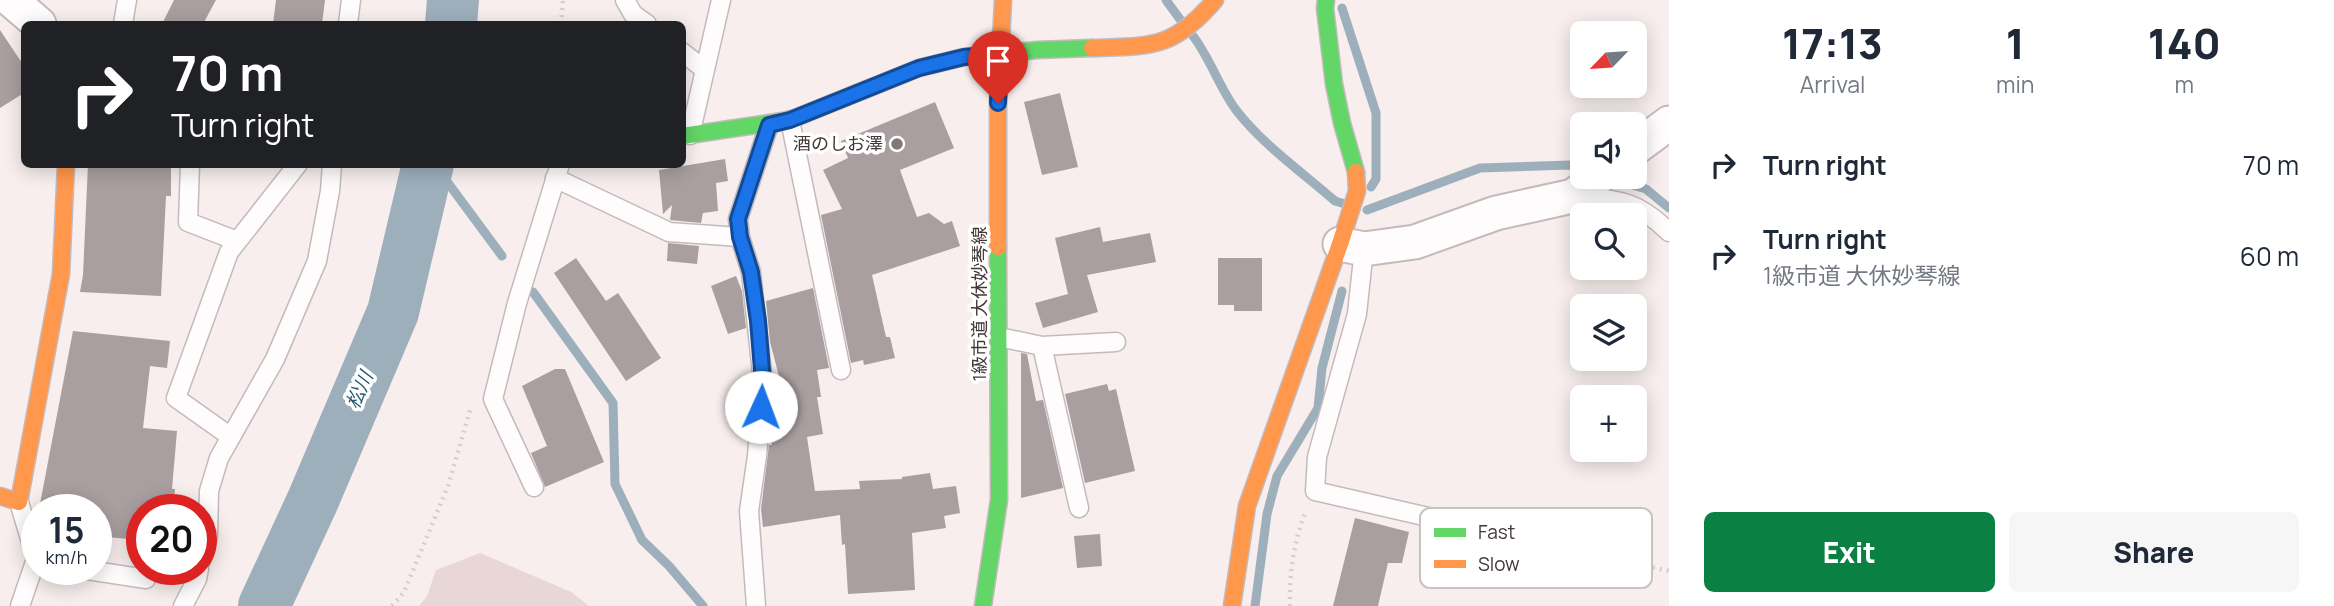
<!DOCTYPE html>
<meta charset="utf-8">
<style>
:root{--surface:#fff;--page:#f6f6f7;--text:#1f2937;--muted:#747a83;--accent:#0b8043}
body{margin:0;font-family:Manrope,"Noto Sans JP",sans-serif;background:var(--page);color:var(--text);height:100vh;display:flex;flex-direction:column;font-size:26px;white-space:nowrap}
*{box-sizing:border-box;margin:0}
p{font-size:23px;color:var(--muted)}
.icon{flex:none;width:38px;height:38px;fill:none;stroke:currentColor;stroke-width:2;stroke-linecap:round;stroke-linejoin:round}
.map{position:relative;flex:1;overflow:hidden}
.details{display:flex;flex-direction:column;background:var(--surface);width:665px}
.details>*{flex:none}
.banner{position:absolute;left:21px;top:21px;width:665px;height:147px;border-radius:10px;box-shadow:0 4px 18px #0003;background:#202124;color:#fff;overflow:hidden}
.needle{width:46px;rotate:245deg}
.fabs{position:absolute;left:1570px;top:21px;display:grid;gap:14px}
.fabs a{display:grid;place-items:center;width:77px;height:77px;border-radius:10px;background:var(--surface);box-shadow:0 4px 18px #0003;font-size:35px}
.speed{position:absolute;left:21px;top:494px;display:flex;gap:14px;font-size:35px;font-weight:700;text-align:center}
.speed>*{display:grid;place-content:center;width:91px;height:91px;border-radius:50%;background:var(--surface);box-shadow:0 4px 18px #0003;line-height:1}
.speed small{font-size:18px;font-weight:400}
.speed .limit{border:10px solid #d22;background:#fff;color:#111}
.pin{position:absolute;display:grid;place-items:center;width:60px;height:60px;color:#fff;margin:-72px -30px;border-radius:50% 50% 50% 0;rotate:-45deg;box-shadow:0 0 7px #0007}
.pin .icon{rotate:45deg}
.me{position:absolute;width:77px;margin:-38px;rotate:2deg;stroke-linejoin:round;filter:drop-shadow(0 0 5px #0008)}
.turn{display:flex;align-items:center;gap:24px;height:147px;padding:0 35px;font-size:32px}
.turn .icon{width:91px;height:91px;stroke-width:2.5}
.turn b{display:block;font-size:49px;line-height:60px}
.eta{display:flex;justify-content:space-evenly;align-items:center;height:119px;text-align:center}
.eta b{font-size:42px;font-weight:800;line-height:49px}
.button{display:flex;gap:14px;margin-top:auto;padding:14px 35px}
.button a{flex:1;height:80px;border-radius:10px;background:var(--accent);color:#fff;font-size:28px;font-weight:800;line-height:80px;text-align:center}
.button a+a{background:var(--page);color:var(--text)}
ul{padding:0;list-style:none}
li{display:flex;align-items:center;gap:21px;height:91px;padding:0 35px}
li div{flex:1}
li b{display:block;font-size:26px}
li em{font-style:normal}
main{display:flex;flex:1;min-height:0}
.map>svg:first-child{display:block}
.green{fill:#e9d6d7}
.lines{fill:none;stroke-linecap:round;stroke-linejoin:round}
.stream{stroke:#9eafbc;stroke-width:9}
.river{stroke:#9eafbc;stroke-width:52}
.building{fill:#a99fa0}
.lane-casing{stroke:#c5babb;stroke-width:21}
.street-casing{stroke:#c5babb;stroke-width:37}
.fast-casing{stroke:#c5babb;stroke-width:19}
.slow-casing{stroke:#c5babb;stroke-width:19}
.path{stroke:#d3cecf;stroke-width:4.5;stroke-dasharray:2 5;stroke-linecap:butt}
.lane{stroke:#fefcfc;stroke-width:18}
.street{stroke:#fefcfc;stroke-width:33}
.fast{stroke:#63d668;stroke-width:16}
.slow{stroke:#ff974d;stroke-width:16}
.route-casing{stroke:#114b97;stroke-width:18}
.route{stroke:#1a73e8;stroke-width:12}
.poi-dot{fill:#837778;stroke:#fff;stroke-width:2.5}
.labels{text-anchor:middle;stroke-width:7;stroke-linejoin:round;paint-order:stroke}
.poi-label{font-size:18px;fill:#443739;stroke:#fff;text-anchor:end}
.street-label{font-size:18px;fill:#443739;stroke:#fff}
.water-label{font-size:19px;font-style:italic;fill:#255976;stroke:#fff}
.key{fill:#fff;stroke:#c7c3c4;stroke-width:2}
.key-label{font-size:19px;fill:#443739}
</style>
<main>
<div class="map">
<svg width="1669" height="606" viewBox="0 0 1669 606">
<rect width="100%" height="100%" fill="#f8eeee"/>
<path class="green" d="M480 553 571 592 589 606H419L427 596 436 570Z"/>
<g class="lines">
<path class="stream" d="M1166 0 1182 22
M1342 8 1376 113V179L1371 187
M1193 36C1210 58 1219 87 1236 110 1263 145 1302 172 1335 201L1345 204
M434 164 502 256
M1607 177 1646 189 1669 208
M1367 210 1480 168 1570 165 1582 169
M533 292 613 403 615 484 642 540 669 566 703 606
M1255 606 1267 514 1277 476 1318 408 1322 368 1342 291"/>
<path class="river" d="M451 24 453 0
M264 606 313 500 393 312 428 164"/>
</g>
<path class="building" d="M174 0H216L203 24H162Z
M276 0H325L322 24H273Z
M0 30 24 66V93L0 108Z
M1060 93 1078 167 1042 175 1024 102Z
M935 102 954 148 900 170 917 217 929 213 944 224 952 221 960 246 872 275 886 337H890L895 358 864 365 863 360 851 363 821 215 842 209 823 170 848 158 841 141Z
M725 159 728 181 716 183 718 211 703 213 701 223 670 220 672 205 663 214 659 170Z
M88 164H171V196H166L161 296 80 292 83 275Z
M1100 227 1103 242 1150 233 1156 262 1087 275 1098 312 1043 328 1035 303 1068 294 1055 238Z
M668 243 699 246 697 264 667 261Z
M576 258 606 301 618 293 661 358 626 381 554 273Z
M1218 258H1262V311H1234V305H1218Z
M736 276 742 291 746 328 728 334 711 286Z
M813 288 829 368 817 370 821 397H817L823 434 807 437 815 491 860 489 859 481 902 479V477L930 473 933 489 956 486 960 513 944 516 946 528 912 533 915 590 848 594 845 544 842 545 840 515 763 527 761 509 769 445H772L770 433 772 413H775L774 377 779 376 770 342 766 301Z
M73 331 170 341 167 368 150 366 143 428 177 431 172 489H175L173 509H142V534L128 532V539L96 536 98 509H39Z
M1021 353 1027 354 1036 401 1043 400 1063 488 1021 498Z
M555 369H565L604 462 545 487 531 453 547 446 522 386Z
M1107 384 1109 391 1116 389 1135 471 1085 483 1065 394Z
M1355 518 1409 532 1402 563H1388L1378 606H1333Z
M1100 534 1102 566 1077 568 1074 536Z"/>
<g class="lines">
<defs>
<path id="lane" d="M625 0 633 14 647 24
M123 24 127 0
M348 24 351 0
M682 52 704 69
M790 120 841 370
M690 135 721 0
M190 164 188 222 237 241
M555 178 669 232 740 237
M1575 196C1620 201 1635 199 1669 232
M1364 249 1357 314 1317 457 1315 491 1550 545
M999 337 1042 346 1116 342
M1042 346 1079 508
M231 437 176 398 229 252 298 164
M534 487 493 399 517 303 560 164
M19 502 37 562
M201 561 208 536 209 491 219 458 275 359 317 261 330 191 332 164
M81 569 146 579
M20 606 35 562
M183 606 197 579 199 569
M756 606 749 511 757 456 763 382 751 272 740 237 738 219 769 125"/>
<path id="street" d="M11 0 39 24
M1634 149 1669 123
M1340 244 1364 249 1415 242 1496 213 1573 196 1599 177"/>
<path id="fast" d="M1326 0 1325 8 1334 84 1342 123 1356 172
M682 136 790 120 919 68 964 57 1037 50 1092 48
M983 606 999 500 998 247"/>
<path id="slow" d="M1092 48C1152 46 1173 49 1215 0
M998 247V103L1003 0
M0 496 19 502 61 274 66 164
M1232 606 1247 506 1340 244 1357 191 1356 172"/>
</defs>
<use href="#lane" class="lane-casing"/>
<use href="#street" class="street-casing"/>
<use href="#fast" class="fast-casing"/>
<use href="#slow" class="slow-casing"/>
<path class="path" d="M561 24 563 0
M1571 549 1669 571
M392 606 404 592 448 486 471 407
M1290 606C1289 574 1294 540 1306 511"/>
<use href="#lane" class="lane"/>
<use href="#street" class="street"/>
<use href="#fast" class="fast"/>
<use href="#slow" class="slow"/>
</g>
<g class="lines">
<defs>
<path id="route" d="M761 407 763 382 758 321 751 272 740 237 738 219 769 125 790 120 919 68 964 57 1000 54 998 103"/>
</defs>
<use href="#route" class="route-casing"/>
<use href="#route" class="route"/>
</g>
<circle class="poi-dot" cx="897" cy="144" r="7"/>
<g class="labels">
<g class="poi-label">
<text x="883" y="150">酒のしお澤</text>
</g>
<g class="street-label">
<text transform="translate(980 304) rotate(-90)" y="6">1級市道 大休妙琴線</text>
</g>
<g class="water-label">
<text transform="translate(359 390) rotate(-66)" y="7">松川</text>
</g>
</g>
<rect x="1420" y="508" width="232" height="80" rx="10" class="key"/>
<rect x="1434" y="528" width="32" height="9" fill="#63d668"/>
<rect x="1434" y="560" width="32" height="8" fill="#ff974d"/>
<g class="key-label">
<text x="1478" y="539">Fast</text>
<text x="1478" y="571">Slow</text>
</g>
</svg>
<div class="fabs">
<a><svg class="needle" viewBox="-14 -14 28 28"><path d="M0-13l5 13h-10z" fill="#e53935"/><path d="M0 13l5-13h-10z" fill="#747a83"/></svg></a>
<a><svg class="icon" aria-label="sound" viewBox="0 0 24 24"><path d="M4 9h4l5-4v14l-5-4H4zM17 9q2 3 0 6"/></svg></a>
<a><svg class="icon" aria-label="search" viewBox="0 0 24 24"><circle cx="10" cy="10" r="6"/><path d="M15 15l6 6"/></svg></a>
<a><svg class="icon" aria-label="layers" viewBox="0 0 24 24"><path d="M12 4l9 5-9 5-9-5zM3 14l9 5 9-5"/></svg></a>
<a>+</a>
</div>
<div class="speed"><div>15<small>km/h</small></div><div class="limit">20</div></div>
<div class="pin" style="left:998px;top:103px;background:#d93025"><svg class="icon" aria-label="arrive" viewBox="0 0 24 24"><path d="M6 21V4h12l-3 4 3 4H6"/></svg></div>
<svg class="me" style="left:761px;top:407px" viewBox="-20 -20 40 40"><circle r="19" fill="#fff"/><path d="M0-13L10 11 0 6-10 11z" fill="#1a73e8"/></svg>
<div class="banner">
<div class="turn"><svg class="icon" aria-label="right" viewBox="0 0 24 24"><path d="M7 20v-9h11M14 6l5 5-5 5"/></svg><div><b>70 m</b>Turn right</div></div>
</div>
</div>
<section class="details">
<div class="eta">
<div><b>17:13</b><p>Arrival</p></div>
<div><b>1</b><p>min</p></div>
<div><b>140</b><p>m</p></div>
</div>
<ul>
<li><svg class="icon" aria-label="right" viewBox="0 0 24 24"><path d="M7 20v-9h11M14 6l5 5-5 5"/></svg><div><b>Turn right</b></div><em>70 m</em></li>
<li><svg class="icon" aria-label="right" viewBox="0 0 24 24"><path d="M7 20v-9h11M14 6l5 5-5 5"/></svg><div><b>Turn right</b><p>1級市道 大休妙琴線</p></div><em>60 m</em></li>
</ul>
<div class="button"><a>Exit</a><a>Share</a></div>
</section>
</main>
